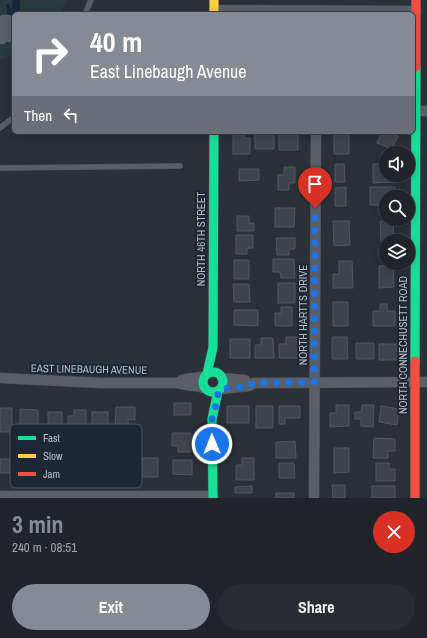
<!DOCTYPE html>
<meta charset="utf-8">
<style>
:root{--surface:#20242a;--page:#282c32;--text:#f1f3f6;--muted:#a2a4a8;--line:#3d4147;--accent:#848b96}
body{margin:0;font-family:"Archivo Narrow",sans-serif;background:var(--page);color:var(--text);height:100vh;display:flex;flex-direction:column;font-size:15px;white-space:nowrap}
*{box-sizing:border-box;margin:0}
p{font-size:13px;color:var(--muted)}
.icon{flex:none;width:22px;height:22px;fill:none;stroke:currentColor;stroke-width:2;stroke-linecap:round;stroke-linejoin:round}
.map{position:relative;height:498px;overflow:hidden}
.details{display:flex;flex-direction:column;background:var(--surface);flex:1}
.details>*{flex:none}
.top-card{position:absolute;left:12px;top:12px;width:403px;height:122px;border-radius:6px;box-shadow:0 2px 10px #0003,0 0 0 1px var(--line);background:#848b96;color:#fff;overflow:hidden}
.controls{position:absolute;left:379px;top:146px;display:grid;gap:8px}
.controls a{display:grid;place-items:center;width:36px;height:36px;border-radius:50%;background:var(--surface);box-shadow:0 2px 10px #0003,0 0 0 1px var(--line);font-size:20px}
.pin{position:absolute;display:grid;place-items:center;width:34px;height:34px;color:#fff;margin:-41px -17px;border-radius:50% 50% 50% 0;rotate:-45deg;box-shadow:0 0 4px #0007}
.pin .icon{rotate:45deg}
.me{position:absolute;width:44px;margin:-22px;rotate:359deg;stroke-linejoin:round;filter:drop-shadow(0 0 3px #0008)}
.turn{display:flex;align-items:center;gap:14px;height:84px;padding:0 12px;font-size:18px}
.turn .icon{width:52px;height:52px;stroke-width:2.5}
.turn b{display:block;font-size:28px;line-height:34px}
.then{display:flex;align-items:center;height:38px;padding:0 12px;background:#0003;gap:8px;font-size:15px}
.round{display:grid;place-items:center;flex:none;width:42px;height:42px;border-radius:21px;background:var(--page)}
.head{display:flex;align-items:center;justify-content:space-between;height:68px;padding:0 12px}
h1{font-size:24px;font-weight:700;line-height:30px;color:var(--accent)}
.action{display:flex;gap:8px;margin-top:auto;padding:8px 12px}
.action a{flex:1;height:46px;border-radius:24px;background:var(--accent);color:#fff;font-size:16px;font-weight:700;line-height:46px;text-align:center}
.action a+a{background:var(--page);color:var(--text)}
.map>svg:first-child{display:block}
.green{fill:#273a3e}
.water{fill:#19273c}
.building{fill:#3f444c;stroke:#52575f}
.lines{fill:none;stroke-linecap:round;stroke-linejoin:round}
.lane-casing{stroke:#484c55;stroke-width:6}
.street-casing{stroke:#484c55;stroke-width:11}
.fast-casing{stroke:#484c55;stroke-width:10}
.slow-casing{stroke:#484c55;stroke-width:10}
.jam-casing{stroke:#484c55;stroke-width:10}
.lane{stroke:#5a5e66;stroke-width:5}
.street{stroke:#5a5e66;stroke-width:10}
.fast{stroke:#16e098;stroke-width:9}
.slow{stroke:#ffcf43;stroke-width:9}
.jam{stroke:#f24e42;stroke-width:9}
.route{stroke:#1a73e8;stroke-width:7;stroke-dasharray:0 12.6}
.labels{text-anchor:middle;stroke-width:4;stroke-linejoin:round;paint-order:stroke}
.street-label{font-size:11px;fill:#b4bcc9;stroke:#1d2633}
.key{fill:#1d2633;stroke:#4a5360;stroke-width:1}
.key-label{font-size:11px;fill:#b4bcc9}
</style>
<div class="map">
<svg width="427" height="498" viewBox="0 0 427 498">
<rect width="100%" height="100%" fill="#2a3038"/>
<path class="green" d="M0 0H67L60 14H14V54L0 60Z"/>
<path class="water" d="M13 0H20V14H14V16H10L7 14V8L6 4H9L12 12Z"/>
<path class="building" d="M233 132H244V138H250V154H233Z
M255 132H274V149H255Z
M279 132H298V150H279Z
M334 132H349V154H334Z
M382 132H388L398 136 392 149 377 143Z
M335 164H344L345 182H335Z
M373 164H386V175L395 176V182L373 183Z
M284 167H295V183H289V190H278V175H284Z
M239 169H259V180L239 181Z
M346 187V206H335V188Z
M370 187H395V197H386V205H370Z
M275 208H295L294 227H275Z
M237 216H249V223H254V231H237Z
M333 221H349L350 245 334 246Z
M380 221H393L394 241H386V243H381Z
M236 235H253V248H247V254H236Z
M276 238H295V249H289V255H277Z
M273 259H294L295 278H281L280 272H273Z
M234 260H249V279H234Z
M339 261H352L353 288H333V274H339Z
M393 265 394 287 379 288V266Z
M278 283H295V303H278Z
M233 284H249L250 302H234Z
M333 302H348V326H333Z
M380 304H387V311H395V326H373V311H380Z
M281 307H292V326H275V313H281Z
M234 310H258V326L234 325Z
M286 337H299V358H279V344H286Z
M332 337H347L348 359H332Z
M261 338H273L274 358H255V345H261Z
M230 339H250V358H230Z
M356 343H374V359H356Z
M379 344H400V360H379Z
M174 403H191V415H174Z
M336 405H349V426L330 427V413H336Z
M362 405H374L373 427 361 426V419H355V412H361Z
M227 406H249V423H227Z
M256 406H273V428H256Z
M279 406H300V418H285V424H279Z
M381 406 399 409 397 425 379 422Z
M116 407H135V420L128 419V426H115Z
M0 408H12V432H0Z
M20 409 38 410V431H20Z
M74 410H86V436H68V416H74Z
M48 412H62V430H48Z
M92 412H108V430H92Z
M172 433H191V452H178V446H172Z
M374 438 395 439V451H388V458H373Z
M295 441 296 458H276V442Z
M334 448H349V472L334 473Z
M139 458H158V477H139Z
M242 458H254V480H236V465H242Z
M0 459H15V473H0Z
M173 460H192V475L173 474Z
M279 463H294L295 478H279Z
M376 463H389V469H395V481H376Z
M332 485H345V498H333Z
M252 486V493H235V487Z
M372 486H395V498H372Z
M276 493H294V498H276Z"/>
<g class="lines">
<defs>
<path id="lane" d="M85 14 91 0
M0 128 14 117
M0 168 180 166"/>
<path id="street" d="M214 10 416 11
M0 37 2 39 3 37 4 20H8V37H14
M413 111H427
M0 378 101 383H177C186 386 195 385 204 388
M222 378 245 380
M180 381C187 377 197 379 205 376
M221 389 249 386 254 383H267L427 382
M0 496H213
M314 498 316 132"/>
<path id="fast" d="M415 361 416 67
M203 382a10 10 0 1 1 20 0a10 10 0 1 1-20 0Z
M207 374 213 347 214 132
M213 498 212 419 218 391"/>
<path id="slow" d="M214 0V14"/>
<path id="jam" d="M416 67V0
M415 498V361"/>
</defs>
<use href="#lane" class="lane-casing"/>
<use href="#street" class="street-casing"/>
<use href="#fast" class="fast-casing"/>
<use href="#slow" class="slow-casing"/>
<use href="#jam" class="jam-casing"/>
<use href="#lane" class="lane"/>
<use href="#street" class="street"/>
<use href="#fast" class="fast"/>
<use href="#slow" class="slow"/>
<use href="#jam" class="jam"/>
</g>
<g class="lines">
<path class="route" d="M212 444V419L215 412 217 396 221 389 249 386 254 383 314 382 315 208"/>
</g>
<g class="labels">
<g class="street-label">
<text transform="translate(201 239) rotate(-90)" y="4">NORTH 46TH STREET</text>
<text transform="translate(303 315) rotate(-90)" y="4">NORTH HARTTS DRIVE</text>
<text transform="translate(403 345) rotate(-90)" y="4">NORTH CONNECHUSETT ROAD</text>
<text transform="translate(89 369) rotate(1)" y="4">EAST LINEBAUGH AVENUE</text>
</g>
</g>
<rect x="10" y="424" width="132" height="64" rx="6" class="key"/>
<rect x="18" y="436" width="18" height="4" fill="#16e098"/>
<rect x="18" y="454" width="18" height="4" fill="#ffcf43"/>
<rect x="18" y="472" width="18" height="4" fill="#f24e42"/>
<g class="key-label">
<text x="43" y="442">Fast</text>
<text x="43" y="460">Slow</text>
<text x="43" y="478">Jam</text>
</g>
</svg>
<div class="controls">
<a><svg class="icon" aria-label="sound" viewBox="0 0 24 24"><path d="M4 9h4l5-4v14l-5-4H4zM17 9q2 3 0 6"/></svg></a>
<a><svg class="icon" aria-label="search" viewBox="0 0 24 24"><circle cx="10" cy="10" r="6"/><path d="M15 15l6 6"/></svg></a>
<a><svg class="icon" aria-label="layers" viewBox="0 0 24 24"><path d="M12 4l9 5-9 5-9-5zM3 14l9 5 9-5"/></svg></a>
</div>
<div class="pin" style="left:315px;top:208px;background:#d93025"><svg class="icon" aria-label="arrive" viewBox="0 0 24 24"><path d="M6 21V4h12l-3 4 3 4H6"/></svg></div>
<svg class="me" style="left:212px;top:444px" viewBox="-20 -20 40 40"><circle r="17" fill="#1a73e8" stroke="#fff" stroke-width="3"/><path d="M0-11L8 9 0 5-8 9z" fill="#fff"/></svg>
<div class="top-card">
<div class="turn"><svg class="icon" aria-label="right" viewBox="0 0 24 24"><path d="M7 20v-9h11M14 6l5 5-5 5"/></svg><div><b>40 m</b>East Linebaugh Avenue</div></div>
<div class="then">Then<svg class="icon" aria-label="left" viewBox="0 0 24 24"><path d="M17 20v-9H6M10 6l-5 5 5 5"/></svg></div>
</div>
</div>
<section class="details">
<div class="head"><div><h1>3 min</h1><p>240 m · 08:51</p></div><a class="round" style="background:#d93025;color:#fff"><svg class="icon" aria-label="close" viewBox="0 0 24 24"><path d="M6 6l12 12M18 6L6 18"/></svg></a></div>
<div class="action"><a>Exit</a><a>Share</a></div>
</section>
